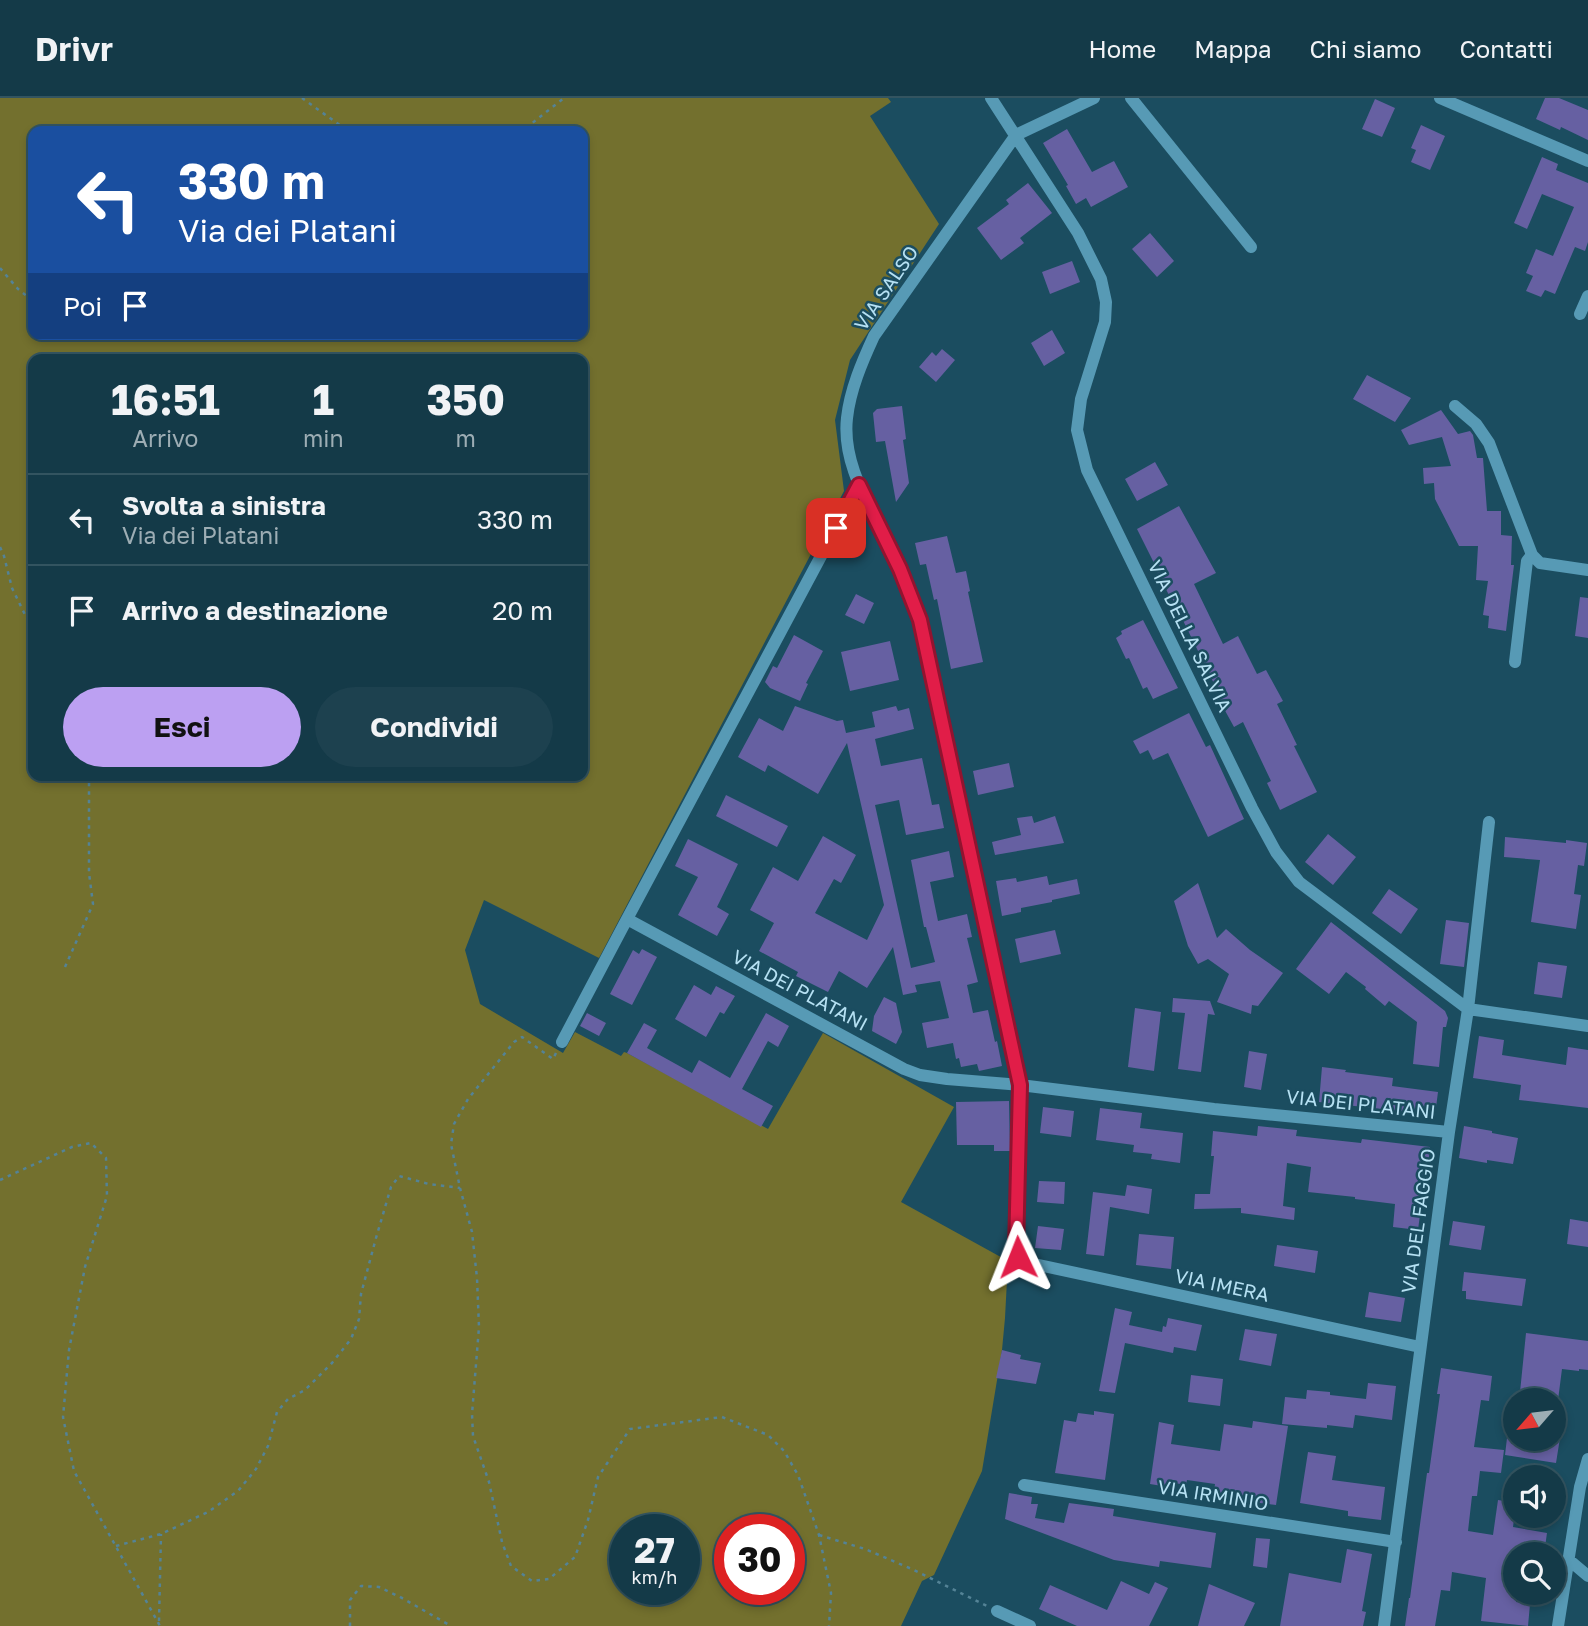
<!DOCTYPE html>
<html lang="it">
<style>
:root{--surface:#143a48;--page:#1d414f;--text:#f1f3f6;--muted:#9dadb4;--line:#335460;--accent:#bca0f2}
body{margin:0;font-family:"Golos Text",sans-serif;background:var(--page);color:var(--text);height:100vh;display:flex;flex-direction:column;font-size:26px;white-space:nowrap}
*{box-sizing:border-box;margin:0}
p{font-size:23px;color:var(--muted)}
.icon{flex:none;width:38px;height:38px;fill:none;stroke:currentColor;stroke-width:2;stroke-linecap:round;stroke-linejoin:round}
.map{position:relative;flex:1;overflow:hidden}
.panel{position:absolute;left:28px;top:256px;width:560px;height:427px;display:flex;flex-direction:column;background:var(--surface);border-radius:14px;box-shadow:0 4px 10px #0003,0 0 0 2px var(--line)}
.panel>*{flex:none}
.guide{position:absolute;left:28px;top:28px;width:560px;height:214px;border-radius:14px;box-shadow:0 4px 10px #0003,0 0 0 2px var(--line);background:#1a4fa0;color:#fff;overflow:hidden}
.needle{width:46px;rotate:242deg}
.controls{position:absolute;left:1503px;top:1290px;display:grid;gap:14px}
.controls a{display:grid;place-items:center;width:63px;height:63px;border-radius:50%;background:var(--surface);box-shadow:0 4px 10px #0003,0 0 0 2px var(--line);font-size:35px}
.speed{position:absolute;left:609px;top:1416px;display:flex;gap:14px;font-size:35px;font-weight:700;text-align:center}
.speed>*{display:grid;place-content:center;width:91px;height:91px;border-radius:50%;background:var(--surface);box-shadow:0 4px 10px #0003,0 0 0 2px var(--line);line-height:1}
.speed small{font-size:18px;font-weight:400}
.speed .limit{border:10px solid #d22;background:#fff;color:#111}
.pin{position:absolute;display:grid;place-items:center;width:60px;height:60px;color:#fff;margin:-30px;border-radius:14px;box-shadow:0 4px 10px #0006}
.me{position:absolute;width:77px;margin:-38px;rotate:358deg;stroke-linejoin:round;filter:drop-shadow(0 0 5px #0008)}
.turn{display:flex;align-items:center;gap:24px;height:147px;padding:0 35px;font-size:32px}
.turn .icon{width:91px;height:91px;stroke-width:2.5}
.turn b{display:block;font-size:49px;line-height:60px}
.then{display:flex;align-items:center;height:66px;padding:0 35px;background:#0003;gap:14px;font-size:26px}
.eta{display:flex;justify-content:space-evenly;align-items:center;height:119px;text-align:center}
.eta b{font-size:42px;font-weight:700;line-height:49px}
.cta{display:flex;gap:14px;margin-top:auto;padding:14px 35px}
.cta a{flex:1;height:80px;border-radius:42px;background:var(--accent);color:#111;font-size:28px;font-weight:700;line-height:80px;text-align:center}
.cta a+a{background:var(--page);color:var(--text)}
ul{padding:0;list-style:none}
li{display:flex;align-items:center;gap:21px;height:91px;padding:0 35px;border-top:2px solid var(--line)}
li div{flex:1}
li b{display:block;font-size:26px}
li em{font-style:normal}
header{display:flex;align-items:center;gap:42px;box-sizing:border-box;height:98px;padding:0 35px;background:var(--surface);border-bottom:2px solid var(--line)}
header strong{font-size:33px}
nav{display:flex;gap:38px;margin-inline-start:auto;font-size:24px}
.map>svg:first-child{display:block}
.green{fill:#73702e;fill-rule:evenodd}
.building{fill:#6660a2}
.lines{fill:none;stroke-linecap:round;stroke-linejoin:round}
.path{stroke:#548396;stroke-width:2.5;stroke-dasharray:3.5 5;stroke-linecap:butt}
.minor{stroke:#579ab5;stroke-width:12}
.route-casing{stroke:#92132f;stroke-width:18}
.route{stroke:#e11d48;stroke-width:12}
.labels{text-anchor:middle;stroke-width:5;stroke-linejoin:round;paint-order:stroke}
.street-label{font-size:19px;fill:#b6e1f3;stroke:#1b4d60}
</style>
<header>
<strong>Drivr</strong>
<nav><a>Home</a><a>Mappa</a><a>Chi siamo</a><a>Contatti</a></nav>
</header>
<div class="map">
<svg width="1588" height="1528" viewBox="0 0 1588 1528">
<rect width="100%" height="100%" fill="#1b4d60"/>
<path class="green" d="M0 0H888L891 4 870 18 939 126 850 262 835 322 844 393 599 860 484 802 465 852 480 906 563 955 575 934 621 958 624 954 627 955 768 1031 823 935 954 1009 901 1104 1008 1163 1005 1220 1002 1252 982 1373 934 1477 922 1483 901 1528H0ZM33 33H583V236H33ZM33 261H583V677H33ZM625 1432H684V1491H625ZM730 1432H789V1491H730Z"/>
<path class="building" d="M1545 0H1559L1588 12V42L1561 29 1560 32 1536 21Z
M1375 1 1395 10 1382 39 1362 31Z
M1421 27 1445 38 1430 72 1411 64 1416 52 1411 50Z
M1067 31 1092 74 1114 63 1128 89 1091 109 1086 100 1076 106 1066 88 1068 87 1043 45Z
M1542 59 1558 66 1556 72 1588 85V144L1585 153 1575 149 1555 196 1545 192 1541 199 1526 193 1533 178 1526 175 1536 151 1553 158 1574 109 1542 96 1527 131 1514 125Z
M1028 85 1052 115 1020 140 1024 145 1001 162 977 130 1009 106 1006 102Z
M1150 135 1174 163 1157 179 1132 151Z
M1072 163 1080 184 1050 196 1042 174Z
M1052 232 1065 255 1044 268 1031 245Z
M942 251 955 262 936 284 919 269 932 254 936 258Z
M1367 277 1411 300 1395 324 1353 301Z
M902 308 906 341 903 342 909 385 896 404 885 343 876 344 873 315 877 311Z
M1441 312 1458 336 1470 333 1473 337 1477 360H1483L1487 413H1501V437L1512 438 1511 467H1514L1506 533 1488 530 1489 518 1483 517 1488 483 1476 482 1478 448H1459L1435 401 1434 385 1424 386 1423 370 1451 368 1442 339 1409 347 1401 332Z
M1155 364 1168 387 1137 403 1125 381Z
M1179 408 1216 475 1194 486 1223 546 1238 538 1257 576 1266 572 1283 603 1277 606 1297 647 1294 648 1317 694 1280 712 1267 685 1271 683 1243 624 1234 629 1217 598 1219 596 1200 557 1171 498 1170 499 1154 468 1155 467 1137 431Z
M947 438 956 475 966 473 970 493 968 494 983 564 951 571 937 501 934 502 926 466 920 467 915 445Z
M856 496 874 505 864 526 845 517Z
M1580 499 1588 500V540L1575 538Z
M1143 522 1178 590 1153 601 1147 589 1143 591 1129 560 1126 561 1116 540 1122 536 1121 533Z
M794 537 823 553 806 585 808 586 800 603 770 590 765 584 773 568 777 570Z
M890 543 899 582 850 593 841 554Z
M795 608 837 623 843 622 846 635 875 629 872 614 896 608 898 613 909 610 914 631 875 641 881 668 922 660 932 707 939 706 944 730 906 737 899 702 875 707 911 870 935 864 926 829H924L911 762 949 753 954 779 930 784 938 823 967 816 972 839 967 840 978 884 967 887 973 915 988 912 995 944 997 943 1002 968 979 973 977 966 961 969 959 960 956 961 953 945 927 950 922 925 949 920 940 883 915 887 917 894 903 897 893 849 867 890 839 873 828 894 796 878 798 874 759 853 774 825 750 812 773 769 798 783 823 738 856 757 841 785 834 781 815 815 867 842 884 807 847 645 818 696 768 667 765 674 738 659 759 620 783 633Z
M1189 615 1206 649 1210 647 1244 721 1208 739 1168 655 1153 662 1148 652 1140 656 1133 643Z
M1009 665 1014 689 978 697 973 673Z
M726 697 788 728 777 749 716 718Z
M1032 718 1034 725 1055 718 1064 745 995 757 992 744 1021 737 1017 720Z
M1328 736 1356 759 1333 787 1305 764Z
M1505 739 1566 745V742L1587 745 1584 768 1578 767 1574 796 1581 797 1576 831 1531 824 1540 762 1504 759Z
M688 741 738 766 717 809 729 816 717 838 678 817 698 779 675 768Z
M1047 778 1049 787 1077 781 1080 796 1052 802V804L1021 810V814L1002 818 996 783 1016 780 1017 784Z
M1198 785 1217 840 1226 831 1250 852 1283 875 1258 908 1252 907 1251 916 1217 904 1229 876 1208 861 1198 866 1188 848 1174 803Z
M1389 791 1418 811 1401 836 1372 815Z
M1446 822 1469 825 1464 869 1440 866Z
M1331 824 1445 913 1448 920 1446 929H1443L1439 969 1413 966 1417 924 1389 903 1385 908 1365 891 1366 889 1346 874 1329 896 1296 871Z
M1055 832 1061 856 1020 865 1015 841Z
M642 851 657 859 632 907 610 896 633 852 639 856Z
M1538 864 1567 868 1562 900 1534 896Z
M694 887 711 897 716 888 735 898 724 916 720 914 706 939 675 921Z
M884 899 896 905 902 934 896 946 872 933 874 918Z
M1173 900 1210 903 1215 917 1208 916 1201 974 1178 971 1185 915 1172 914Z
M1135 910 1161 914 1154 973 1128 969Z
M587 915 606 925 599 938 580 928Z
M766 915 789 928 778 949 768 943 742 991 773 1008 761 1029 627 955 644 925 657 932 647 950 692 975 699 962 730 980Z
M1479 938 1504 942 1502 957 1566 967 1568 949 1588 952V1010L1519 1002 1521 987 1473 980Z
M1249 953 1267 956 1261 992 1244 989Z
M1322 969 1346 972 1345 974 1393 980 1392 988 1438 994 1435 1017 1319 1004Z
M1009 1003 1010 1053H994V1047H957L956 1004Z
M1043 1009 1074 1013 1071 1039 1040 1035Z
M1100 1010 1142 1015 1140 1030 1183 1035 1180 1065 1151 1061 1152 1056 1133 1054 1134 1047 1096 1042Z
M1258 1028 1297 1032 1296 1038 1361 1045 1362 1041 1430 1049 1426 1086H1424L1418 1132 1393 1129 1395 1106 1355 1101V1099L1308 1094 1311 1069 1287 1065 1283 1108 1295 1110 1294 1122 1241 1115V1110L1194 1111 1195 1096H1210L1214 1058H1211L1213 1033 1257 1038Z
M1464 1028 1492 1033V1035L1518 1040 1513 1066 1487 1062V1065L1459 1060Z
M1039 1083 1065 1084 1064 1106 1037 1104Z
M1127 1087 1152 1091 1149 1116 1110 1109 1104 1158 1086 1156 1093 1094 1125 1098Z
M1570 1121 1588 1124V1149L1567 1146Z
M1453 1123 1485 1128 1481 1152 1449 1147Z
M1038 1128 1064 1131 1061 1152 1035 1150Z
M1139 1136 1174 1139 1171 1171 1136 1167Z
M1277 1147 1318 1153 1315 1175 1274 1168Z
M1464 1174 1526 1181 1522 1208 1466 1201V1193H1462Z
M1369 1194 1405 1200 1401 1224 1365 1219Z
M1115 1210 1132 1214 1129 1227 1162 1234 1163 1228 1166 1229 1168 1220 1202 1227 1196 1253 1174 1249 1173 1255 1125 1245 1115 1295 1099 1293Z
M1245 1231 1277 1236 1271 1268 1239 1262Z
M1526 1235 1588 1243V1272L1579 1271V1273L1562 1271 1558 1302H1536L1537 1296 1520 1294Z
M1002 1252 1021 1257 1020 1261 1041 1265 1036 1286 996 1280Z
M1441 1270 1492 1278 1489 1303 1481 1302 1474 1349 1504 1352 1501 1375 1480 1373 1477 1398H1472L1468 1433 1493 1437 1498 1402 1516 1405 1513 1429 1547 1435 1544 1456H1516V1504L1530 1506 1528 1528 1481 1523 1486 1480 1452 1474 1450 1493 1441 1492 1435 1528H1405L1409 1500H1410L1427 1375H1429L1440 1296H1437Z
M1191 1277 1223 1281 1220 1308 1188 1304Z
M1368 1285 1396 1288 1392 1322 1355 1317 1353 1330 1327 1327V1330L1282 1326 1285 1299 1306 1301 1307 1292 1330 1294V1297L1366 1301Z
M1094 1313 1114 1316 1105 1382 1055 1375 1064 1322 1076 1324 1078 1315 1094 1317Z
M1253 1323 1288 1328 1276 1407 1213 1399 1215 1386 1187 1382 1186 1387 1169 1384 1168 1389 1150 1386 1159 1324 1174 1327 1171 1346 1220 1353 1224 1326 1252 1330Z
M1507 1340H1560L1556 1365 1505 1357Z
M1308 1354 1336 1358 1332 1382 1385 1389 1381 1422 1348 1418V1413L1300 1405Z
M1009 1395 1032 1399 1031 1406H1038L1035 1420 1064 1425 1069 1405 1114 1411 1113 1418 1216 1435 1211 1470 1160 1463 1159 1469 1114 1462 1005 1421Z
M1256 1440 1270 1441 1267 1470 1253 1468Z
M1347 1451 1372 1456 1362 1513 1366 1514 1363 1528H1280L1289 1475 1341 1485Z
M1121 1483 1149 1496 1155 1484 1168 1490 1149 1528H1077L1039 1511 1050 1487 1107 1512Z
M1209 1486 1255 1505 1244 1528H1198Z"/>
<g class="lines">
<path class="path" d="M302 0 348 33
M518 33 531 26 564 0
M0 170 18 191 33 203
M0 449 4 458 12 490 33 533
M65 869 93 806 89 775V683L87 677
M556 955 553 961 522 939 514 944 468 1001 454 1026 451 1046 460 1090 472 1134 477 1180 479 1229 472 1316 473 1338 489 1384 502 1444 511 1468 532 1483 549 1481 575 1459 588 1422 598 1379 630 1331 722 1319 768 1337 784 1353 798 1377 819 1437 831 1495 829 1528
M0 1082 72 1049 91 1045 106 1060 107 1098 85 1169 69 1252 63 1319 74 1373 160 1528
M819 1437 865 1451 914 1472 987 1508
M116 1448 161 1436 208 1414 238 1393 256 1371 268 1348 277 1314 288 1301 305 1292 332 1265 351 1241 359 1221 361 1196 376 1140 391 1089 399 1078 429 1086 460 1090
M159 1523 161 1436
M350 1528V1502L361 1488 379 1489 402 1500 451 1528"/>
<path class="minor" d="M991 0 1078 135 1101 181 1106 204 1105 224 1081 301 1077 332 1087 372 1252 710 1276 754 1299 784 1468 911 1588 928
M1094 0 1016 37 874 238C862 264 850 292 847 320 842 364 868 405 886 443 899 469 910 495 920 522L1020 987 1016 1152 1018 1159 1025 1164 1420 1249
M1131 0 1251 149
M1440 0 1588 63
M1580 216 1588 198
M1455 308 1476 326 1489 345 1532 457 1540 465 1588 472
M859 387 627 821 904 971 920 977 947 981 1020 987 1214 1011 1449 1034
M1515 564 1527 463 1532 457
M562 944 627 821
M1024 1387 1396 1444
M1569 1462 1588 1478
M997 1513 1030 1528
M1384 1528 1449 1034 1468 911 1489 724
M1558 1528 1580 1389 1588 1361"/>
</g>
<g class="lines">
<defs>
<path id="route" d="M836 430 859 387 900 471 920 522 1020 987 1016 1152 1018 1159"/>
</defs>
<use href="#route" class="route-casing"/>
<use href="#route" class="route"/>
</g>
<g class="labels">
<g class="street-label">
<text transform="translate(886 190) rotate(-56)" y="7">VIA SALSO</text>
<text transform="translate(1190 538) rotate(64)" y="7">VIA DELLA SALVIA</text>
<text transform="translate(800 892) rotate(28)" y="7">VIA DEI PLATANI</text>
<text transform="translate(1361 1006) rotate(6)" y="7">VIA DEI PLATANI</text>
<text transform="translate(1418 1123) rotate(-82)" y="7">VIA DEL FAGGIO</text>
<text transform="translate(1222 1187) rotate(12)" y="7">VIA IMERA</text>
<text transform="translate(1213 1397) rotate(9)" y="7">VIA IRMINIO</text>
</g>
</g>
</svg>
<div class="controls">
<a><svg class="needle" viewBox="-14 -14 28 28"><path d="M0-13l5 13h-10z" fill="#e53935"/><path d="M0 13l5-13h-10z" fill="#9dadb4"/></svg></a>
<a><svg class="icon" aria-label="sound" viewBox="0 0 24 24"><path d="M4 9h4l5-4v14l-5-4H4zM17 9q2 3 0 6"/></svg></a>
<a><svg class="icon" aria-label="search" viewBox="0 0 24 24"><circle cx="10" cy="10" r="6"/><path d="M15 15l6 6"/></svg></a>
</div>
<div class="speed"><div>27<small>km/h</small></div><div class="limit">30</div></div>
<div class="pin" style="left:836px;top:430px;background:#d93025"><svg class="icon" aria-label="arrive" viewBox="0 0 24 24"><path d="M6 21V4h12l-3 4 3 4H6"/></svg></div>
<svg class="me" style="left:1018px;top:1159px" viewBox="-20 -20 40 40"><path d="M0-17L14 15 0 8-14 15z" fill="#e11d48" stroke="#fff" stroke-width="4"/></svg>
<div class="guide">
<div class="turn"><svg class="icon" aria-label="left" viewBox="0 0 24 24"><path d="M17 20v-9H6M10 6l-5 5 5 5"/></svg><div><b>330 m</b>Via dei Platani</div></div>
<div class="then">Poi<svg class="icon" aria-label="arrive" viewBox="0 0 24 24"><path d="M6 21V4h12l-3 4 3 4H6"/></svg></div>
</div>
<section class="panel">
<div class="eta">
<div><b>16:51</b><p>Arrivo</p></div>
<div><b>1</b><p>min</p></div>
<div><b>350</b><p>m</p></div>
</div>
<ul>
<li><svg class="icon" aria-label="left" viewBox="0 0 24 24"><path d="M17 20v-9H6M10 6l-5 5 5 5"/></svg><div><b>Svolta a sinistra</b><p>Via dei Platani</p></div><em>330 m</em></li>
<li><svg class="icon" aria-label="arrive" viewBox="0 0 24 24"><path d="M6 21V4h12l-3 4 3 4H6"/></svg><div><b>Arrivo a destinazione</b></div><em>20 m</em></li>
</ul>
<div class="cta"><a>Esci</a><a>Condividi</a></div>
</section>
</div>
